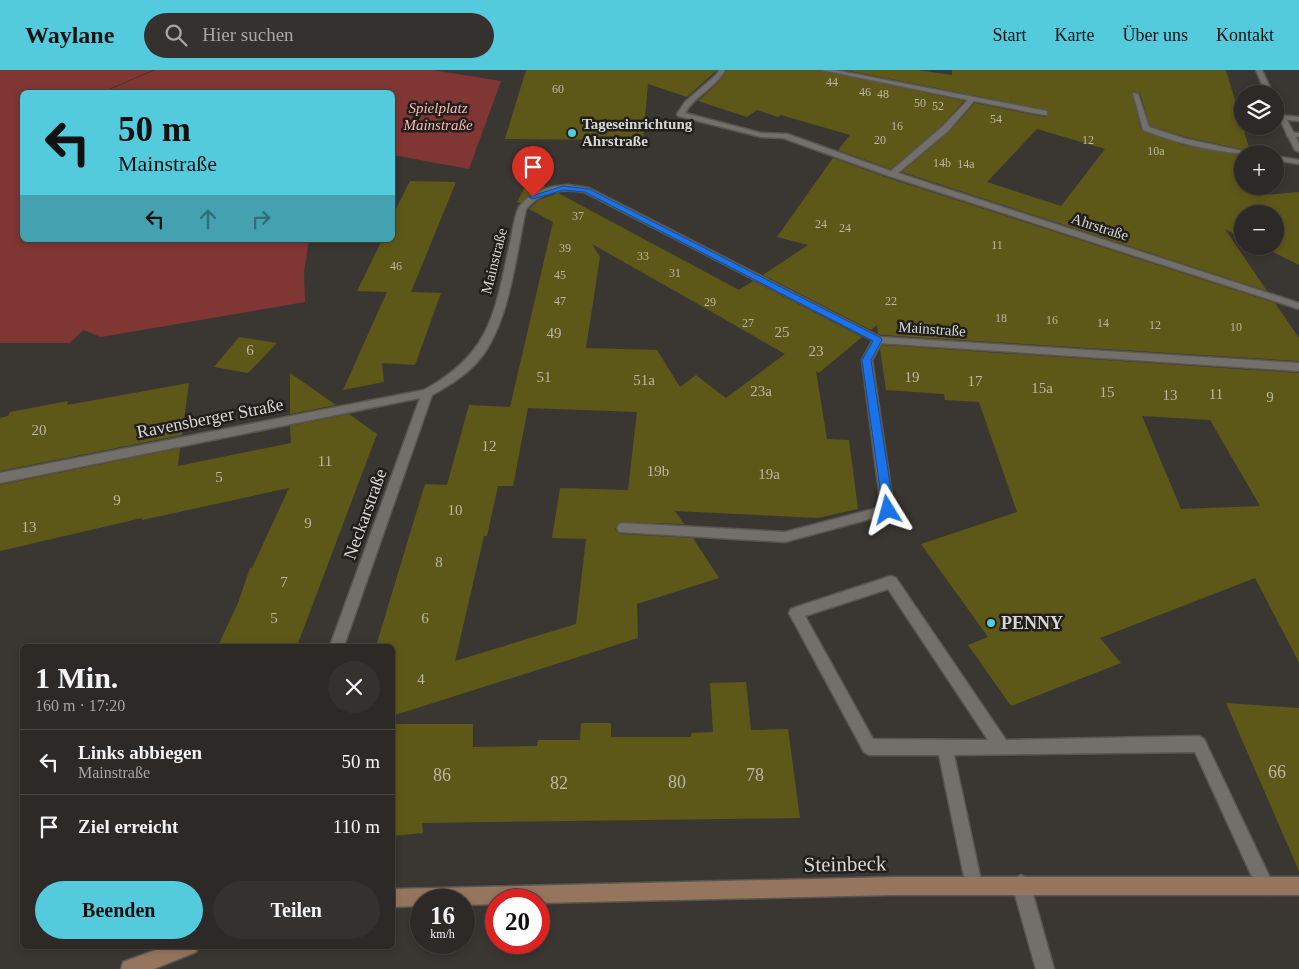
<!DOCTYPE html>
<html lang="de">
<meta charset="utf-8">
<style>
:root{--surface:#2c2926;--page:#34312e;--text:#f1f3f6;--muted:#a6a6a7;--line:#484543;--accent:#54cadd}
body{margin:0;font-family:Georgia,serif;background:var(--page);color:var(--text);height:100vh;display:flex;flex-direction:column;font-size:19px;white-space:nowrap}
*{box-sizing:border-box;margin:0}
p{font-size:16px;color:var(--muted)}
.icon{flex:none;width:28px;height:28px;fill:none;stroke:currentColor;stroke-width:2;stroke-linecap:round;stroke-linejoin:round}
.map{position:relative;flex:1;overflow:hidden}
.panel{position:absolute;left:20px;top:574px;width:375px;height:305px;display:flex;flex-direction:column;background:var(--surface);border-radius:8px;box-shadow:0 2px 8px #0003,0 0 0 1px var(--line)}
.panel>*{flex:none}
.hud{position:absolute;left:20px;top:20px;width:375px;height:152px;border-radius:8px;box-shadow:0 2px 8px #0003,0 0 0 1px var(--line);background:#54cadd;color:#111;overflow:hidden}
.controls{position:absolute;left:1234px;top:15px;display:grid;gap:10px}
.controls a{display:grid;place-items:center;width:50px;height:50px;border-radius:50%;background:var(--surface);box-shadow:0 2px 8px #0003,0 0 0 1px var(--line);font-size:25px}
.speed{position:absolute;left:410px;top:819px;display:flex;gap:10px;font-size:25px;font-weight:700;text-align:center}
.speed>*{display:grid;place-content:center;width:65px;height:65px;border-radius:50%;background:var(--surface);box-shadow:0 2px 8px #0003,0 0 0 1px var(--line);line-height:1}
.speed small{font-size:12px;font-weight:400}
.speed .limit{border:8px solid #d22;background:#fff;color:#111}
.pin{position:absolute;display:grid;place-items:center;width:42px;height:42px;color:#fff;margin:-51px -21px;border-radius:50% 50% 50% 0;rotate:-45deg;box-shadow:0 0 5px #0007}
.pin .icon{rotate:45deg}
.me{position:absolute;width:55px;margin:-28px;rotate:352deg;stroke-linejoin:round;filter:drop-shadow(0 0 4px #0008)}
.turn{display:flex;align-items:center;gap:18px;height:105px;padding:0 15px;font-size:22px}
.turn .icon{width:65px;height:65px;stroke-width:2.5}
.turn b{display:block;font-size:35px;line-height:42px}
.lanes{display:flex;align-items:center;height:48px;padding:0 15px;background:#0003;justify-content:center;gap:25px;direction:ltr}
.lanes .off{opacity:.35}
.round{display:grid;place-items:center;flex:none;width:52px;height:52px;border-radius:26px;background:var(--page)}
.head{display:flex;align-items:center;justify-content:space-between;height:85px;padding:0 15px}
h1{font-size:30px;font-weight:700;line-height:38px}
.action{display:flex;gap:10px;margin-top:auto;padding:10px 15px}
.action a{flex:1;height:58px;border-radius:30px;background:var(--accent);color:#111;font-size:20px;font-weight:700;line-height:58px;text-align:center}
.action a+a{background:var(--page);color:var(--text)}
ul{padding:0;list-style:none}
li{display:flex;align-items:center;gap:15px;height:65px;padding:0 15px;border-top:1px solid var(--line)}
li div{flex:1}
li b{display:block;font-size:19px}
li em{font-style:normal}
header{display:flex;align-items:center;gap:30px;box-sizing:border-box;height:70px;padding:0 25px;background:var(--accent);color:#111}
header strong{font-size:24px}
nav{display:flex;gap:28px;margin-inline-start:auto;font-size:18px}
.search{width:350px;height:45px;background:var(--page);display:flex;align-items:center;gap:12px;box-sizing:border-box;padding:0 18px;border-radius:28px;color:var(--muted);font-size:19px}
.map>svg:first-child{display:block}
.green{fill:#803633}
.building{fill:#5e5818;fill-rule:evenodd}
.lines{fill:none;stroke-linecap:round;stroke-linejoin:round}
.lane-casing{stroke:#585552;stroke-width:3}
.street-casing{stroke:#585552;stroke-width:3}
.secondary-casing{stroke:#585552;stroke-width:3}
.lane{fill:#736f6a;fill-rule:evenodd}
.street{fill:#736f6a;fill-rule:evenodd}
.secondary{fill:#96755e;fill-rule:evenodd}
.route{fill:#1a73e8;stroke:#114b97}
.poi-dot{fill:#54cadd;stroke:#201f1c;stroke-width:2}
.labels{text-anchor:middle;stroke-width:5;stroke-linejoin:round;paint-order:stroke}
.far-number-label{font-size:12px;fill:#bab6a4}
.far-park-label{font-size:15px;font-style:italic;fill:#fbb7b0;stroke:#201f1c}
.far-poi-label{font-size:15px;font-weight:bold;fill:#d8d6d3;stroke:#201f1c;text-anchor:start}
.far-street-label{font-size:15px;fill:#d8d6d3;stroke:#201f1c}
.number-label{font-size:15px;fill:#bab6a4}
.street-label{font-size:18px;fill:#d8d6d3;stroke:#201f1c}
.poi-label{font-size:18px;font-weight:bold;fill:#d8d6d3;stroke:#201f1c;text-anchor:start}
.near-number-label{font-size:18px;fill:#bab6a4}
.near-street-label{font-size:21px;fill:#d8d6d3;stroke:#201f1c}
</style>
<header>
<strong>Waylane</strong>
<div class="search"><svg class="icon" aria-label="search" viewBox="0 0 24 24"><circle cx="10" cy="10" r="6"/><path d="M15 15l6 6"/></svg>Hier suchen</div>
<nav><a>Start</a><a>Karte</a><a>Über uns</a><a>Kontakt</a></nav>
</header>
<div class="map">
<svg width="1299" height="899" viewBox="0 0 1299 899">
<rect width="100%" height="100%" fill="#3a3732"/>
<path class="green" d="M0 0H153L102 22H22V170H309L304 202 305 232 101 267 83 260 70 273H0Z
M155 0H432L501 11 469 99 393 85 392 22H104Z"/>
<path class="building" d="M526 0H717L687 27 648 14 643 70 505 69Z
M727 0H820L964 31 941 56 891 99 838 80 850 65 781 45 778 47 757 40 747 47 698 31 718 13Z
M845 0H918L952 5V0H1226L1250 81 1186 67 1150 56 1140 23 1132 21 1141 60 1185 76 1242 85V116H1261L1263 125 1299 122V195L1261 176H1275V144H1242V168L1225 159 1267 221 902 102 949 62 975 33 1044 47 1048 46V40ZM1037 59 1105 79 1061 136 987 112Z
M833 88 888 108 1275 233 1299 268V291L881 265 878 264 877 255 871 260 763 205 808 175 777 167Z
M530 108 546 117 534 122 520 133 517 132Z
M410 111 456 112 411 222 441 223 415 295 382 293 384 312 343 320 387 222 357 221 382 170H392V147Z
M558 123 739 220 753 211 862 267 819 303 816 301 827 369 849 370 858 439 818 448 675 441 684 454 619 452 615 459 619 464 693 468 719 508 637 534 638 568 392 646V576H376L425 414 447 415 469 335 510 337 553 152 529 139 539 130ZM592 174 712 242 785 284 726 328 696 305 680 317 657 280 586 278 600 187ZM528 338 637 342 628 420 560 418 552 468 586 469 576 554 455 591 484 466H487L498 416H513Z
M239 267 277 273 248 303 214 297Z
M882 275 1299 303V592L1255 508 1100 568 1121 593 1011 636 968 575 988 567 921 474 1017 442 979 332 945 330 944 324 886 320 880 279ZM1142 346 1210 350 1260 436 1181 439Z
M290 303 336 335 290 344Z
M189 313 182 365 0 401V348L8 346 10 342 68 331 67 335Z
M349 344 377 364 297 576H218L238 533 250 498H252L289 418 142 450V448L0 481V415L180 378 178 396 291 373 290 356Z
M746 612 751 660 788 659 800 748 422 753 423 763 392 766V654H473V677L537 676 538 670H580L581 653H611V667H691V663L713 662 710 613Z
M1226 633 1299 638V801Z"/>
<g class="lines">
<defs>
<path id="lane" d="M1133 23 1138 24 1149 57 1186 69 1257 84C1220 84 1179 74 1143 60Z
M1279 45 1299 47V51L1279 49Z
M1287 62 1299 63V67L1287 66Z
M1275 86 1299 90V94L1275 90Z
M878 267 883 270 872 290 894 440 892 443 785 472 619 462 617 458 619 454 623 453 785 462 881 437 862 290 874 268Z
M891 506 896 508 1006 670 1199 666 1204 669 1271 810 1274 816 1271 822 1265 825 1259 822 1195 682 954 685 982 815 979 821 973 824 967 821 939 685H869L864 682 789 543 791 539 796 537ZM888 519 988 670 873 669 805 546Z"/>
<path id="street" d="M719 0H725C716 18 695 25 685 43L761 63 787 64 891 101 942 57 968 30 822 0H835L1047 41V45H1044L974 31 948 61 898 103 1299 233V239L889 106 783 68 761 67 678 46 677 44 685 32 716 5Z
M1256 0H1262L1273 24H1266Z
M1275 31 1278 33 1299 73V82L1295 80 1275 40Z
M568 115 589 118 880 267 1299 293V301L878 273 584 122C562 118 541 121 526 139 516 185 510 247 483 285 470 303 450 315 432 325L344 576H330L420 328 0 413V403L424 320C488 285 494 248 508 182 512 168 513 150 519 137 532 121 548 116 568 115Z
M1021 805 1027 808 1030 814 1054 899H1036L1012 814 1015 808Z"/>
<path id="secondary" d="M893 807H1299V825H893L539 833V830H496V834L464 835V830H421V836L392 837V819Z
M166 876H199L196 882 154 899H121L123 892Z"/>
</defs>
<use href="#lane" class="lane-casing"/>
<use href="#street" class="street-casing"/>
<use href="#secondary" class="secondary-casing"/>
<use href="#lane" class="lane"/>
<use href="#street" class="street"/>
<use href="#secondary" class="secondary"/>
</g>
<path class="route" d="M563 116 589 119 881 268 882 270 871 290 894 440 892 444 888 445 883 440 862 290 873 271 585 122 563 120 533 129 529 127Z"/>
<g class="poi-dot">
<circle cx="572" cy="63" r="5"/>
<circle cx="991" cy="553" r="5"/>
</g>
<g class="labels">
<g class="far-number-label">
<text x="832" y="16">44</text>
<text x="558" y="23">60</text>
<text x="865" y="26">46</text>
<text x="883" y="28">48</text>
<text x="920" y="37">50</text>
<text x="938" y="40">52</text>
<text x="996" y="53">54</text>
<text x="897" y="60">16</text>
<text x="880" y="74">20</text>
<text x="1088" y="74">12</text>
<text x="1156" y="85">10a</text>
<text x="942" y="97">14b</text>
<text x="966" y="98">14a</text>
<text x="578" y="150">37</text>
<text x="821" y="158">24</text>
<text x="845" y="162">24</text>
<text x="997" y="179">11</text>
<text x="565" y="182">39</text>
<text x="643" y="190">33</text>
<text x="396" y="200">46</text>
<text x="675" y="207">31</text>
<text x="560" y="209">45</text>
<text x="560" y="235">47</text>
<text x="891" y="235">22</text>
<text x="710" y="236">29</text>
<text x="1001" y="252">18</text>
<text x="1052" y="254">16</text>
<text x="748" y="257">27</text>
<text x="1103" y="257">14</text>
<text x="1155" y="259">12</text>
<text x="1236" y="261">10</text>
</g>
<g class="far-park-label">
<text x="438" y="43">Spielplatz<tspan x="438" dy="17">Mainstraße</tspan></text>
</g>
<g class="far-poi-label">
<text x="582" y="59">Tageseinrichtung<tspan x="582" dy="17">Ahrstraße</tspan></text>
</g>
<g class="far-street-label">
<text transform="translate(1100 157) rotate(18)" y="5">Ahrstraße</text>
<text transform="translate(494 191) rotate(-76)" y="5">Mainstraße</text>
<text transform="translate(932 259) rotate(4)" y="5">Mainstraße</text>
</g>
<g class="number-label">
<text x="782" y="267">25</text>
<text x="554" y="268">49</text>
<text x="250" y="285">6</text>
<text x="816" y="286">23</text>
<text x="544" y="312">51</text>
<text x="912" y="312">19</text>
<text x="644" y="315">51a</text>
<text x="975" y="316">17</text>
<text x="1042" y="323">15a</text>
<text x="761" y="326">23a</text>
<text x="1107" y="327">15</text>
<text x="1216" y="329">11</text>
<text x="1170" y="330">13</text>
<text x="1270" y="332">9</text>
<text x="39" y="365">20</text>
<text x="489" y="381">12</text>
<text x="325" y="396">11</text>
<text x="658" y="406">19b</text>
<text x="769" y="409">19a</text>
<text x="219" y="412">5</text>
<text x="117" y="435">9</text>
<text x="455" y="445">10</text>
<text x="308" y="458">9</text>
<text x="29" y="462">13</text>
<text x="439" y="497">8</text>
<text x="284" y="517">7</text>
<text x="274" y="553">5</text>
<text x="425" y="553">6</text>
<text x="421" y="614">4</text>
</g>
<g class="street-label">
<text transform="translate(210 348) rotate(-11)" y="6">Ravensberger Straße</text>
<text transform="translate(365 444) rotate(-70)" y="6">Neckarstraße</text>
</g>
<g class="poi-label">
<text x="1001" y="559">PENNY</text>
</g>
<g class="near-number-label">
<text x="1277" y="708">66</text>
<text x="442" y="711">86</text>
<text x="755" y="711">78</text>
<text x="677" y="718">80</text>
<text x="559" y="719">82</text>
</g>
<g class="near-street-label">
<text transform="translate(845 794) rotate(-1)" y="7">Steinbeck</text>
</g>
</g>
</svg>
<div class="controls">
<a><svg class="icon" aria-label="layers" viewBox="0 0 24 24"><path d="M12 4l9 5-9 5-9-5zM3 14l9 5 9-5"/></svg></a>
<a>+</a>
<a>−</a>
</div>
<div class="speed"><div>16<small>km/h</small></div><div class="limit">20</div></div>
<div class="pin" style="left:533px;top:127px;background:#d93025"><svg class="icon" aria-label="arrive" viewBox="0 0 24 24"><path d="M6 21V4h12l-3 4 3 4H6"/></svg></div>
<svg class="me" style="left:888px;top:440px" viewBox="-20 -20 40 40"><path d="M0-17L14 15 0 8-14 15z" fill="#1a73e8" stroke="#fff" stroke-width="4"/></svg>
<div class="hud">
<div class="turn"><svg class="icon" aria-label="left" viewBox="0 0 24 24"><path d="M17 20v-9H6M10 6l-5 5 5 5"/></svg><div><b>50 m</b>Mainstraße</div></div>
<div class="lanes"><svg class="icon" aria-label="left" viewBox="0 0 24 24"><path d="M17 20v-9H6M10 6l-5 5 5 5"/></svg><svg class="icon off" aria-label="ahead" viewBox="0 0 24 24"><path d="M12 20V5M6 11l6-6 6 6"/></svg><svg class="icon off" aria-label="right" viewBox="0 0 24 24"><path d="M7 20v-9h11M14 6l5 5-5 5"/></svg></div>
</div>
<section class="panel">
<div class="head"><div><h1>1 Min.</h1><p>160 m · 17:20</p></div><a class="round"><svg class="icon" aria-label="close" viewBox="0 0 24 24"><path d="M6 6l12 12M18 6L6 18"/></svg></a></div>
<ul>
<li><svg class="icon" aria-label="left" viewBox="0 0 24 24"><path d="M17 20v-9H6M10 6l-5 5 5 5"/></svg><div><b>Links abbiegen</b><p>Mainstraße</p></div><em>50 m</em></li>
<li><svg class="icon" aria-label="arrive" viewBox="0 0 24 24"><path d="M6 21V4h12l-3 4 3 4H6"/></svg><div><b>Ziel erreicht</b></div><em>110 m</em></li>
</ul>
<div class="action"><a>Beenden</a><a>Teilen</a></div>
</section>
</div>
